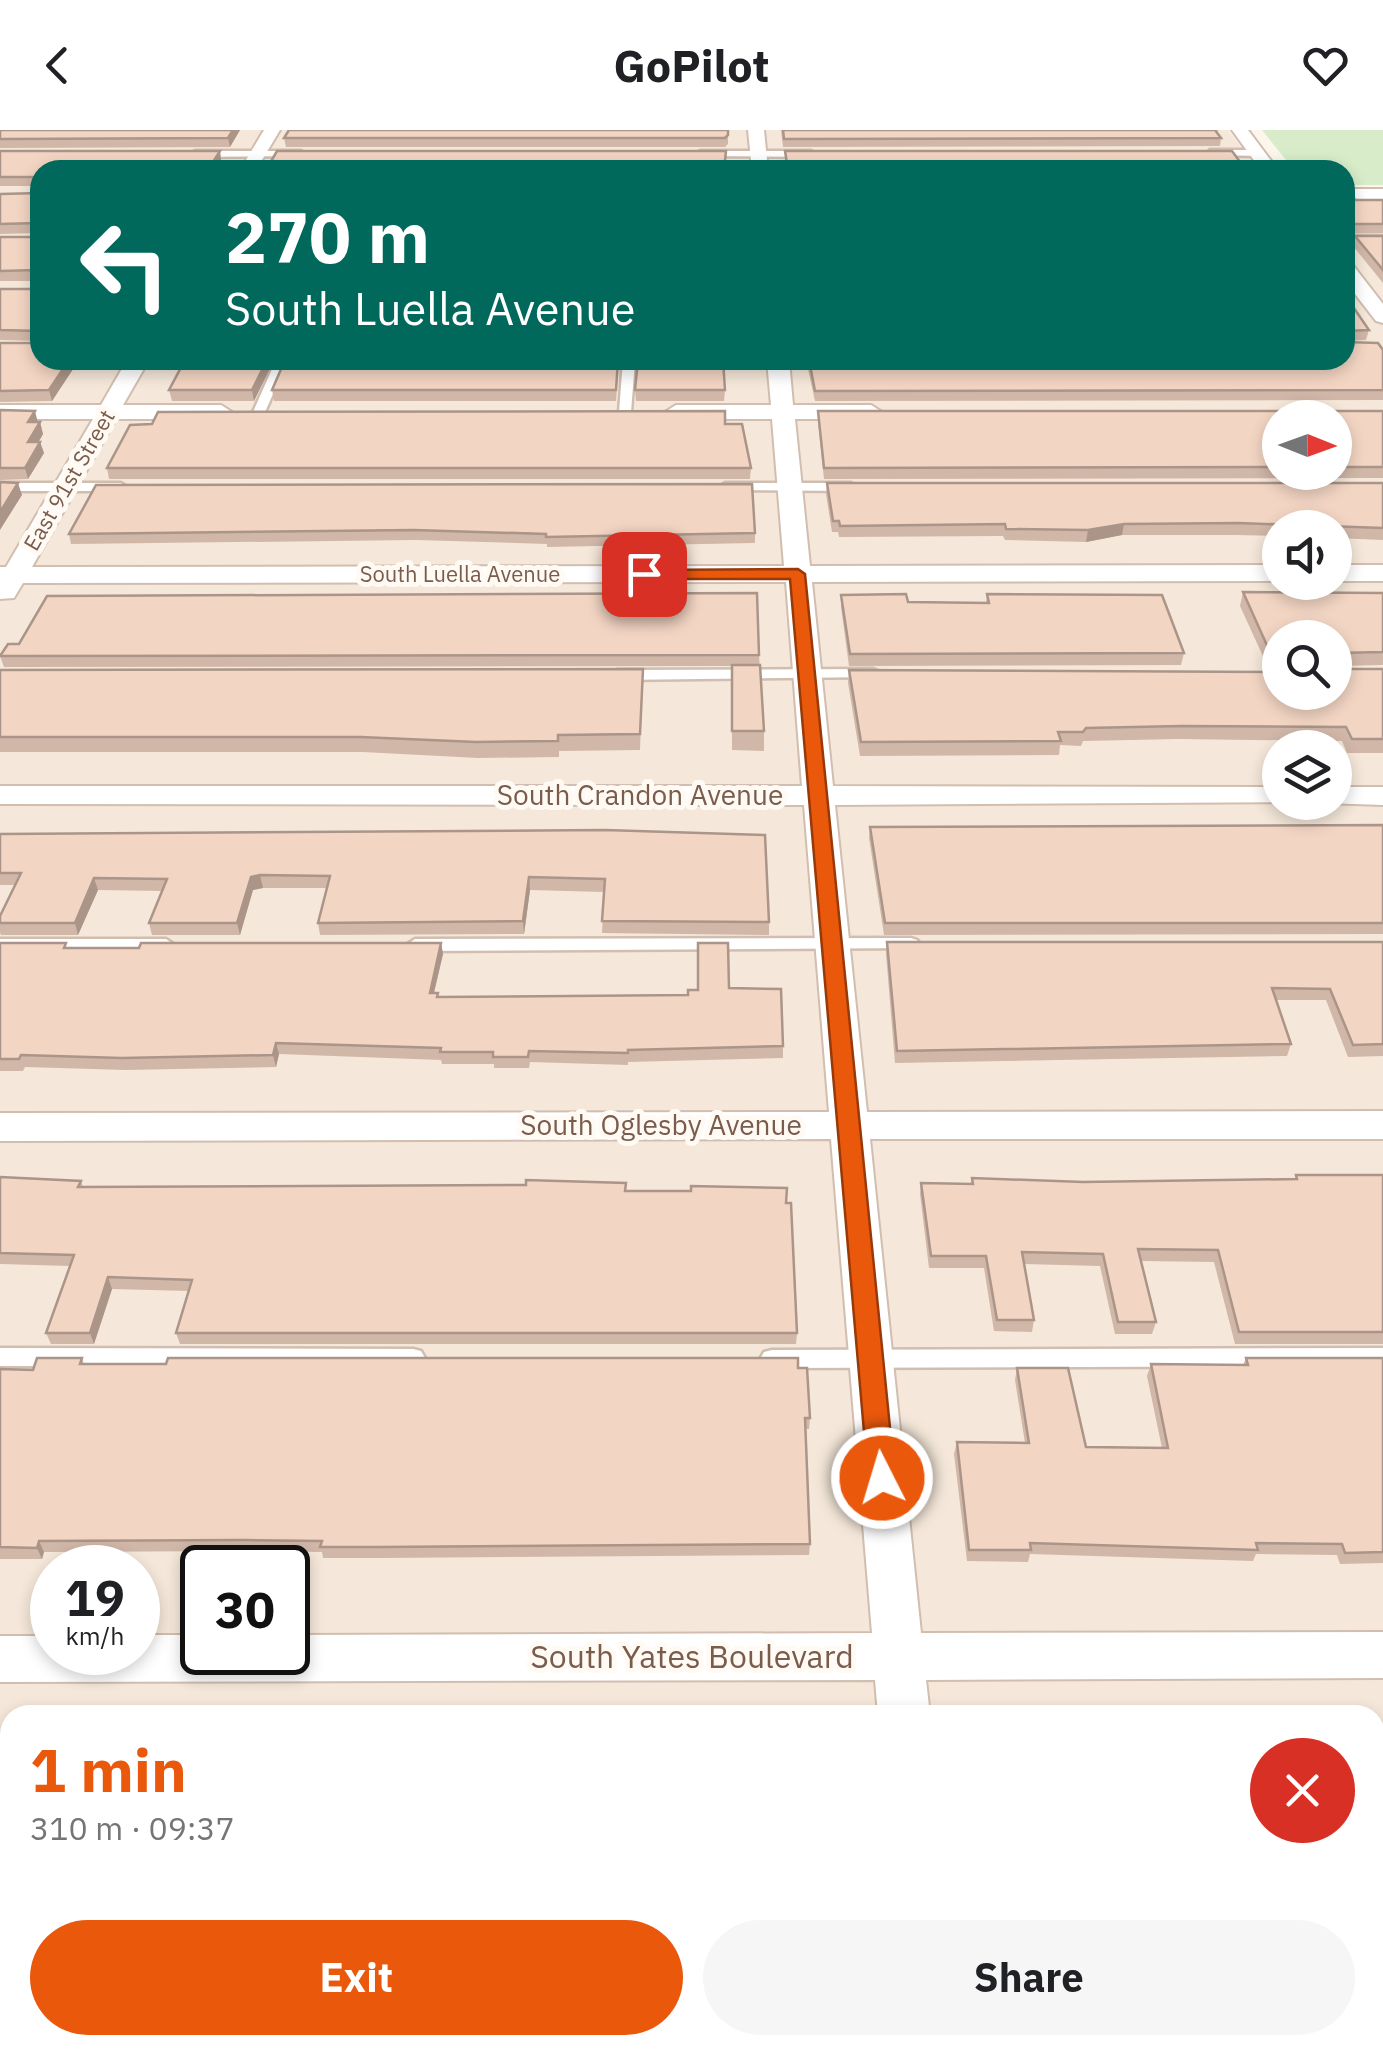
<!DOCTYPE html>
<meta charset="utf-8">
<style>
:root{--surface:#fff;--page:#f6f6f6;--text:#202124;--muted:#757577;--accent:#ea580c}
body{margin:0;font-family:"IBM Plex Sans",sans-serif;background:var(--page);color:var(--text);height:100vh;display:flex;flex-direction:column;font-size:38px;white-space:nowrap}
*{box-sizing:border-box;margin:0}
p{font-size:32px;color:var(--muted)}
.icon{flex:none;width:55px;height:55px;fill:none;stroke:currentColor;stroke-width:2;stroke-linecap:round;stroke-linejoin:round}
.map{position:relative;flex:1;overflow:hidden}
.side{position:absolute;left:0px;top:1575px;width:1385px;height:350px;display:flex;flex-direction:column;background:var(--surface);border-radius:30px 30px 0 0;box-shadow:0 5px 15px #0003}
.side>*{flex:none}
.top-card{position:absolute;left:30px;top:30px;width:1325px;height:210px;border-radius:30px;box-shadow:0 5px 15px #0003;background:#00695c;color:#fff;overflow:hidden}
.needle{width:65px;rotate:91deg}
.tools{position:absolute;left:1262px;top:270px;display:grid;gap:20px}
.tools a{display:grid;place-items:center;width:90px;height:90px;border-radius:50%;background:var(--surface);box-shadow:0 5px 15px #0003;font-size:50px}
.speed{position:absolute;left:30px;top:1415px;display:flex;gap:20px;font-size:50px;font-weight:700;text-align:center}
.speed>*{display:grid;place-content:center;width:130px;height:130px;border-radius:50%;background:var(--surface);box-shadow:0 5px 15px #0003;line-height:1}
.speed small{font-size:25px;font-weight:400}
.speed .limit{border:5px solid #111;border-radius:15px;background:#fff;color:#111}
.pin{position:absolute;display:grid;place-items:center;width:85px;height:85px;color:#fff;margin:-42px;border-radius:20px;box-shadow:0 5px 15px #0006}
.me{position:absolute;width:110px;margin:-55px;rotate:355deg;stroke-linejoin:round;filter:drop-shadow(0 0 8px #0008)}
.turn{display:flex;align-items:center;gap:35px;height:210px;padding:0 30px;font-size:45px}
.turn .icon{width:130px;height:130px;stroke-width:2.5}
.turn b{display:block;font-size:70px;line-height:85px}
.round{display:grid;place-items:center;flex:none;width:105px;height:105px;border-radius:52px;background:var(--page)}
.summary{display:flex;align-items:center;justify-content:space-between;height:170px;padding:0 30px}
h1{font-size:60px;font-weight:700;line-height:75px;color:var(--accent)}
.action{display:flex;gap:20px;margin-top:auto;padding:20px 30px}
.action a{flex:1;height:115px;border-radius:60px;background:var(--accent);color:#fff;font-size:40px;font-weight:700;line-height:115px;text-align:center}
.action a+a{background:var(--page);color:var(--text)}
header{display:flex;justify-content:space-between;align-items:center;height:130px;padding:0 30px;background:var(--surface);font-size:45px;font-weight:700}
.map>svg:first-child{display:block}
.residential{fill:#f5e8da;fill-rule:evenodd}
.green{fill:#d8ecc9}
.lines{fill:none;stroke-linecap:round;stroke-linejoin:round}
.service-casing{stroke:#d1beb0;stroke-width:5}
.minor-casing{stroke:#d1beb0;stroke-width:4}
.service{fill:#fff;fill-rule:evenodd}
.minor{fill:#fff;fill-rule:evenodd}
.wall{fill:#d1b7a8;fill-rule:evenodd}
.shaded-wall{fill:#aa9588}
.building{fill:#f3d5c3;stroke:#aa9588;stroke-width:2.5}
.route{fill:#ea580c;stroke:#983908;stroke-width:2.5}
.labels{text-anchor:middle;stroke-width:10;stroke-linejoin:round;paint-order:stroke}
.far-street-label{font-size:22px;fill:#7a5c4d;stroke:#fffaf3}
.street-label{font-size:28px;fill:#7a5c4d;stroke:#fffaf3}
.near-street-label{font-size:32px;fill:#7a5c4d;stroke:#fffaf3}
</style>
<header><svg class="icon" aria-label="back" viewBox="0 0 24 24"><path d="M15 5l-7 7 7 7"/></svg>GoPilot<svg class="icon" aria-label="heart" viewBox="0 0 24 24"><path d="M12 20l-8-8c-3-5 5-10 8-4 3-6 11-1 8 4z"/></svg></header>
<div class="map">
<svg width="1383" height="1925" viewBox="0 0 1383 1925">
<rect width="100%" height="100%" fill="#fdf6ec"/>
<path class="residential" d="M0 0H1228L1259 40H40V230H1345V68H1383V1925H0ZM1280 288H1335V342H1280ZM1280 398H1335V452H1280ZM1280 508H1335V562H1280ZM1280 618H1335V672H1280ZM52 1438H138V1522H52ZM202 1438H288V1522H202ZM10 1585H1375V1915H10Z"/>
<path class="green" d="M1262 0H1383V55H1345V40H1294Z"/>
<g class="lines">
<defs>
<path id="service" d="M1210 20H1258L1262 23 1258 26 1207 25Z
M301 21 304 26 195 27 191 24 195 21Z
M700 21H811L815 24 811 27 697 26Z
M1345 106H1383V112H1345Z
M276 230H288L265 282 255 285 253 282Z
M623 230H635L631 282 625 286 619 282Z
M0 353H121L127 357 121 361H0Z
M725 353H851L857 357 851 361 720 360 719 357Z
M873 539 878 541V547L617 550 609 545 617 540Z
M911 808 917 810 920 814 917 818 415 821 406 815 415 809Z
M0 809H166L175 815 166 821H0Z
M0 1218 413 1219 421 1221 425 1228 421 1235 413 1237 0 1236Z
M1383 1218V1236L772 1238 764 1236 760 1229 764 1222 772 1220Z"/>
<path id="minor" d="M264 0H280L256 40H240Z
M748 0H764L768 40H752Z
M1232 0H1248L1278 40H1261Z
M1345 59H1383V69H1345Z
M1345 132 1352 134 1383 174V193L1376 191 1345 151Z
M127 230H149L123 275H221L232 282 221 289H116L32 437 784 436 772 289H676L665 282 676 275H771L767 230H789L793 275H871L882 282 871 289H795L810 436 1280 435V451L812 452 833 656 1280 657V672H1291L835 675 867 982 1383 981V1009H870L921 1503 1383 1502V1548L926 1550 930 1585H878L875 1550 0 1552V1506H52V1522H138V1505H202V1522H288V1505L872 1503 831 1009 0 1011V983L829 982 804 675 0 674V656H802L786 452 23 453 14 468 0 469V437H6L93 289H0V275H101Z
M1335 435H1383V451H1335Z
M1335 657H1383V675L1324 673 1335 672Z
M905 1915H963L964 1925H906Z"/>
</defs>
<use href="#service" class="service-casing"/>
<use href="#minor" class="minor-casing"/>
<use href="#service" class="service"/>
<use href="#minor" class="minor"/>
</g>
<path class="wall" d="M0 0H240L230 17 0 18Z
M728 0V14L725 17H286L284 8Z
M781 0H1218L1217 3 1221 8 1220 16 783 17Z
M0 21H220L221 31 40 40V56H0Z
M40 63V103L0 104V64Z
M1345 69 1383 70V103H1345Z
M1355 106H1383V153L1353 116Z
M0 107H38L40 151H0Z
M40 157V230H79L52 271 0 272V213H37L38 211 0 210V159H37Z
M1345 165 1369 200 1366 210 1345 211Z
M1383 220V270L815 271 806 230H1345Z
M185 230H274L254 271H172L169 260Z
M619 230 616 271H274L272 260Z
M635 260H725L724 271H636Z
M0 280 40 292 43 304 38 312H40L44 323 28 349 0 350Z
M818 281H1383V348L824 349 818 292ZM1280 288H1335V342H1280Z
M725 294 751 338 750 349H109L107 338Z
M827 353H1383V410L1335 408V398H1280V406L1235 405H1122L1086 412 1005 410 1003 406 839 407 838 402H832L826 364Z
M96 355 755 403V413L547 417V414L416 410 71 414 69 404Z
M1243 462 1383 463V535L1336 536 1339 539H1383V623H1347L1342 611 1178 609 1083 611 1081 616 1060 615 1059 625 860 626 848 553 849 540 1335 562 1280 508V536L1267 535 1240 476Z
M987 464 1184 523 1181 535 849 536 841 477V465L908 472 986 473Z
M19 514 759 525 764 601V621L732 620V536L4 537 0 526Z
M643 539 640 620 559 621V627L478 628 363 622H0V540Z
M1383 695V804L884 805 869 708 870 697Z
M605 700 769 792V805L602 803 604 762 530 760 524 804 320 805 318 793 327 758H263L253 760 240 805H152L149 793 162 761 98 760 78 805H1L0 803V786L15 755H0V704Z
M887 812H1383V926L1348 927 1326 870H1276L1291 914 1287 926 895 933 886 824Z
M0 813 68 818H139L441 813 443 824 434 863 438 867 688 865 729 858 783 916V928L628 932V935L530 932 529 938H494V934H442L441 930 279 924 276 937 126 940 25 937 23 941H0Z
M1296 1045H1383V1214H1235L1214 1132 1141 1131 1156 1192 1152 1204H1115L1100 1136 1024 1134 1034 1190 1032 1202 994 1201 984 1138H929L920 1064 921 1053 971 1054 972 1048 1083 1052 1295 1049Z
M0 1047 81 1051 83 1057 626 1061 786 1073 797 1203 796 1214H180L176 1203 189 1161 112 1159 94 1214H51L46 1203 70 1136 0 1134Z
M82 1228 84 1234 798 1238 810 1288 809 1299H805L810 1414 809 1425 382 1428H323L322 1422 248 1421 44 1422 42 1429H0V1239L33 1240Z
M1246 1228H1383V1433L1340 1434 1337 1425 1256 1424 1253 1431 1030 1424 1028 1432 967 1431 954 1324 957 1312 1025 1313 1015 1250 1017 1238 1086 1317 1162 1318 1147 1246 1151 1234 1243 1235Z
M0 1622H10V1777H0Z
M1375 1626H1383V1765H1375Z
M0 1828H10V1903H2L0 1901Z"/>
<path class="shaded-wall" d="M233 0H240L230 17 228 8Z
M220 21 221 31 216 40H208Z
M69 230H79L52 271 49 260Z
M267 230H274L254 271 252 260Z
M35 281 38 293 28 292Z
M40 292 43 304 32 324 28 312Z
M40 312 44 323 28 349 25 338Z
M18 353 22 365 0 400V382Z
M1124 394 1122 405 1086 412 1088 400Z
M260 745 263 758 253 760 240 805 237 793 251 747Z
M529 747 530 760 524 804 523 791Z
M94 748 98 760 78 805 75 793Z
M441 813 443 824 431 875 430 863Z
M276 913 279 924 276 937 273 925Z
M108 1147 112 1159 94 1214 90 1203Z
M39 1411 44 1422 42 1429 37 1418Z"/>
<path class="building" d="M0 0H233L228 8 0 9Z
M289 0H728V5L725 8H284Z
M783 0H1215L1221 8 784 9Z
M0 21H220L208 40H40V49L38 47H0Z
M277 21H726L724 40H266Z
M785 21H1232L1246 40H788Z
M40 63V100L38 93 0 94V64Z
M1355 68 1352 70H1383V94H1345V69Z
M40 104V151L37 140 0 141V107H38Z
M1355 106H1383V140Z
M40 157V230H69L49 260 0 261V213H37L40 201 0 200V159H37Z
M1345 165 1369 200 1345 201Z
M1345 212 1378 213 1383 220V260L815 261 809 230H1345Z
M185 230H267L252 260H169Z
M285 230H618L616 260H272Z
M638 230H723L725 260H635Z
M0 280 35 281 28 292H40L28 312H40L25 338H0Z
M725 281V294H742L751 338H107L130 295 152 294 158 282Z
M818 281H1383V337H1335V288H1280V337L824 338Z
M0 352 18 353 0 382Z
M827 353H1383V398L1238 393 1124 394 1088 400 1006 399 1005 394 840 396 839 391H833Z
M752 354 755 403 546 407V404L414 400 69 404 96 355Z
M1243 462 1383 463V522L1336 523 1335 536 1339 539H1383V609H1352L1346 597 1181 596 1086 598 1083 602H1058L1061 611 861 612 849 540 1280 542V562H1335V508H1280V523L1270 522Z
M757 463 759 525 0 526 8 514H19L47 466Z
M906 464 908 472 989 473 987 464 1162 465 1184 523 850 524 841 465Z
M732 535H760L764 601H732Z
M643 539 640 604 558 605V611L476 612 361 607H0V540Z
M1383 695V793H885L870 697Z
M605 700 765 705 769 792 602 791 605 749 529 747 523 791 318 793 330 746 260 745 251 747 237 793H149L167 749 94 748 75 793H0V786L21 743H0V704Z
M887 812H1383V914L1353 915 1330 859 1272 858 1291 914 897 921Z
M0 813H66L64 818H139L141 813H441L430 863H438L437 867 688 865V860H698V813H728L729 858 781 859 783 916 628 920V923L529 921 528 927H493V922H440L441 918 276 913 273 925 122 928 21 925 19 929H0Z
M1296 1045H1383V1202H1239L1218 1120 1138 1119 1156 1192H1118L1103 1124 1022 1122 1034 1190H997L986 1126H931L921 1053 973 1054 972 1048 1083 1052 1297 1049Z
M0 1047 81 1051 78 1057 526 1055V1050L626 1053 625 1061H691V1056L787 1058 786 1073H791L797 1203H176L192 1150 108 1147 90 1203H46L74 1125 0 1123Z
M37 1228H82L80 1234H166L168 1228H798V1238H807L810 1288H805L810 1414 380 1417H320L322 1411 244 1410 39 1411 37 1418 0 1417V1239L33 1240Z
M1246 1228H1383V1422L1345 1423 1342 1414 1256 1413 1258 1420 1030 1413 1031 1420H969L957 1312 1029 1313 1017 1238H1068L1086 1317 1168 1318 1151 1234 1248 1235Z
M0 1622H10V1766H0Z
M1375 1626H1383V1754H1375Z
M0 1828H10V1894L0 1893Z"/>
<path class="route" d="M798 439 805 444 895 1348 891 1357 882 1360 872 1357 868 1348 790 449H644L636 444 644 440Z"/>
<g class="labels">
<g class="far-street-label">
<text transform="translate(69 350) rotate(-60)" y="8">East 91st Street</text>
<text x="460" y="452">South Luella Avenue</text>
</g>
<g class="street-label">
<text x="640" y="675">South Crandon Avenue</text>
<text x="661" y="1005">South Oglesby Avenue</text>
</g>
<g class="near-street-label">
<text x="692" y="1538">South Yates Boulevard</text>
</g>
</g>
</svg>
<div class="tools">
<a><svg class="needle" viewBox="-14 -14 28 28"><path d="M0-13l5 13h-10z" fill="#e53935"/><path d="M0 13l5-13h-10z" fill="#757577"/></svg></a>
<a><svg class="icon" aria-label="sound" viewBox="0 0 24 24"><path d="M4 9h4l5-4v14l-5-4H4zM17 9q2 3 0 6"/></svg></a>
<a><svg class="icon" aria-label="search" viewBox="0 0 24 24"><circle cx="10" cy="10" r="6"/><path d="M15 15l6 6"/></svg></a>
<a><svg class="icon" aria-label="layers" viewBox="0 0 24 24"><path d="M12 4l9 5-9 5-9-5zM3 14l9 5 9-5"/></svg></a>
</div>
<div class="speed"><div>19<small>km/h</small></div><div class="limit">30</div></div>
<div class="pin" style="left:644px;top:444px;background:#d93025"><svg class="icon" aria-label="arrive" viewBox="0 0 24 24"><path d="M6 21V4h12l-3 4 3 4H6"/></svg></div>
<svg class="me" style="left:882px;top:1348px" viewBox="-20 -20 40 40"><circle r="17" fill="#ea580c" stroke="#fff" stroke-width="3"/><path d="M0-11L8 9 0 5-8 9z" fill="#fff"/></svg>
<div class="top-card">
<div class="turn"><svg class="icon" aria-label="left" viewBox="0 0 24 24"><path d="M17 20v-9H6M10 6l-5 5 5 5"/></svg><div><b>270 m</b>South Luella Avenue</div></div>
</div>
<section class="side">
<div class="summary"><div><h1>1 min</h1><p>310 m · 09:37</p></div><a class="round" style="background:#d93025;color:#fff"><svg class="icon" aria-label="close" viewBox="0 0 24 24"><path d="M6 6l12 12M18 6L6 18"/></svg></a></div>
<div class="action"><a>Exit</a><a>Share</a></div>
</section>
</div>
